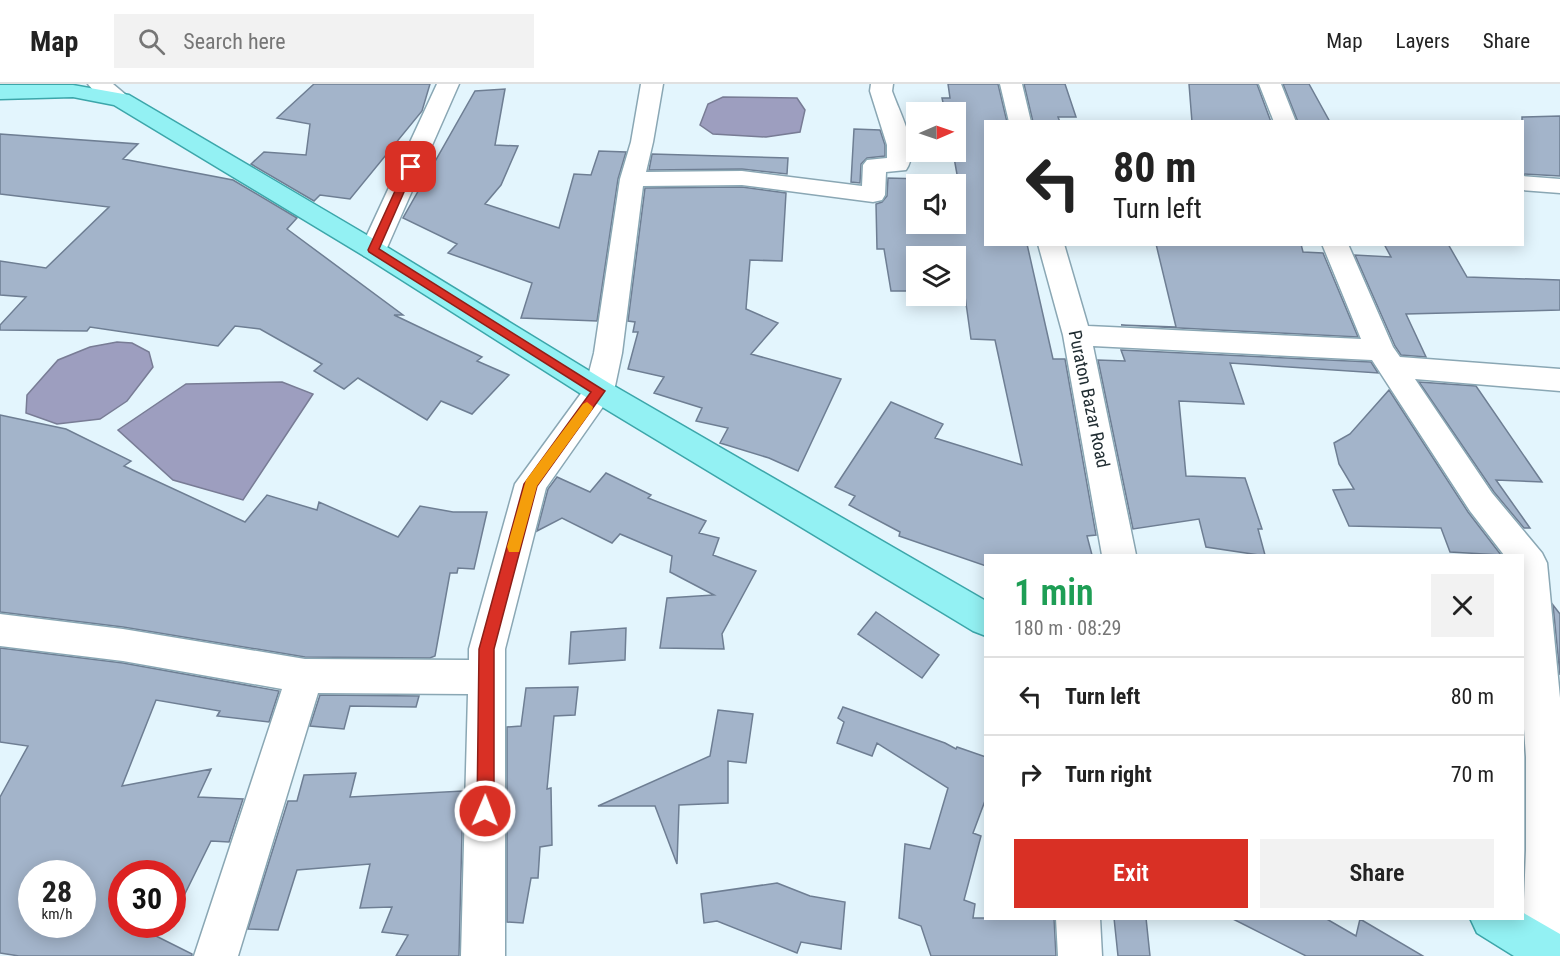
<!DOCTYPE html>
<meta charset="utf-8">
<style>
:root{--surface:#fff;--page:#f2f2f2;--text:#222;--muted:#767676;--line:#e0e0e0;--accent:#d93025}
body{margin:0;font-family:"Roboto Condensed",sans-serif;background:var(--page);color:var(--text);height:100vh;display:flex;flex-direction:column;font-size:22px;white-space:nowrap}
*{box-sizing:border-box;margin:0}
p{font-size:20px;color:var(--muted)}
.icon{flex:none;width:33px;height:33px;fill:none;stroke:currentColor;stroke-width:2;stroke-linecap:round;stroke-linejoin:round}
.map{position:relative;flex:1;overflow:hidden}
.sheet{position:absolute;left:984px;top:470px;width:540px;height:366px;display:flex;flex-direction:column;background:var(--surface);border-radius:0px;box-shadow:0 3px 15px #0003}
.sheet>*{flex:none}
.hud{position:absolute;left:984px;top:36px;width:540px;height:126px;border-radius:0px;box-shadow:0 3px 15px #0003;background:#fff;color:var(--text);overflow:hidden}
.needle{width:39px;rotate:88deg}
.tools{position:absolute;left:906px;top:18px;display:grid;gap:12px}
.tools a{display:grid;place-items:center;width:60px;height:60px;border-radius:0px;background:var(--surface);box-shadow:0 3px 15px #0003;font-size:30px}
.speed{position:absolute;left:18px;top:776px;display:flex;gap:12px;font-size:30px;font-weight:700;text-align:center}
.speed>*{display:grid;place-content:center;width:78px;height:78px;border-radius:50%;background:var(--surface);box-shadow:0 3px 15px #0003;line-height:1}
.speed small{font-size:15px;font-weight:400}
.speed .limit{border:9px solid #d22;background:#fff;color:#111}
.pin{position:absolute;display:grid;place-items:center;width:51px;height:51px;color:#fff;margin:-26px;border-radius:12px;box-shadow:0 3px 9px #0006}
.me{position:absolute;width:66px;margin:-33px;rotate:1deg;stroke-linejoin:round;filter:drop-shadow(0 0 4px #0008)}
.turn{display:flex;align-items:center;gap:21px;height:126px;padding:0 30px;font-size:27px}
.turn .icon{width:78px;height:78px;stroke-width:2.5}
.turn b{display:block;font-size:42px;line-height:51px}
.round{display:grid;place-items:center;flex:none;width:63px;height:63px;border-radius:0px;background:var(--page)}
.overview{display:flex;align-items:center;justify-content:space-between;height:102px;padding:0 30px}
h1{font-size:36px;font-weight:600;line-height:45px;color:#1e9e55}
.cta{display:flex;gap:12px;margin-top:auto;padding:12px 30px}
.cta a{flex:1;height:69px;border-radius:0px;background:var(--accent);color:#fff;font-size:24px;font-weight:600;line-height:69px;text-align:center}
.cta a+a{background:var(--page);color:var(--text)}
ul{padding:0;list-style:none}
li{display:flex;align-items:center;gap:18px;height:78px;padding:0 30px;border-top:2px solid var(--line)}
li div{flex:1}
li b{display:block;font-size:22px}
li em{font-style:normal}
header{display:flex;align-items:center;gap:36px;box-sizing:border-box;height:84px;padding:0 30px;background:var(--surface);border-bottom:2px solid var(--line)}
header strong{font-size:28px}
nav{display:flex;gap:33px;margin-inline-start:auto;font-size:21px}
.search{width:420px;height:54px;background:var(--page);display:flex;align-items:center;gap:15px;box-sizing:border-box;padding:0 21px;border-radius:0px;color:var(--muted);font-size:22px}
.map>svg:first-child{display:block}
.water{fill:#9d9ebf;stroke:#787c95;stroke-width:1.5}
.building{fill:#a3b4ca;stroke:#6e7e93;stroke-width:1.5;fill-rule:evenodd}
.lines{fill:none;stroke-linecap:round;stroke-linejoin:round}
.street-casing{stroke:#8aa7b4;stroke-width:3}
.primary-casing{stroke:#3ca6aa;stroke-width:3}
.street{fill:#fff;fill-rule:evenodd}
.primary{fill:#93f1f3;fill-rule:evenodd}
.route{fill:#d93025;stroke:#8d1f18;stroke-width:1.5}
.slow{fill:#f59e0b}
.labels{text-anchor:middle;stroke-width:4.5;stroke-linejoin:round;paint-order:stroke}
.street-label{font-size:18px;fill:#212d32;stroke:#fff}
</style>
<header>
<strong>Map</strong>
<div class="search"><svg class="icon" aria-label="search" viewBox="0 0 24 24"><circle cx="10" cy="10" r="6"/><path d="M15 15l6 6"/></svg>Search here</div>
<nav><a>Map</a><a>Layers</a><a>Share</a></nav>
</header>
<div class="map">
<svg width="1560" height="872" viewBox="0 0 1560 872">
<rect width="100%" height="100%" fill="#e3f5fd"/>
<path class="water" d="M723 13 797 14 805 26 800 48 766 53 713 50 700 41 708 20Z
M117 258 132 259 149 268 153 283 127 317 100 335 57 340 26 329 27 311 58 276 90 263Z
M282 298 313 310 243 416 173 396 118 346 186 300Z"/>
<path class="building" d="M314 0H430L422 27 350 115 320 111 314 117 251 80 264 68 306 71 310 40 277 34Z
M948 0H998L1007 38H986V160H1027L1053 275H1065L1096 451 1087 452 1092 471H986V482L899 452 900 448 849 421 855 412 835 403 891 318 943 340 935 354 1022 381 995 256 971 255 964 205 956 206V172H916V207H891L884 165H877L876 120 882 118 887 112 888 94 958 96 953 68H956V28H945L942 14H950ZM916 100H956V140H916Z
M1024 0H1065L1076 33H1058L1060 38H1033Z
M1189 0H1257L1271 38H1192Z
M1283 0H1309L1330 38H1298Z
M505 5 495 61 518 62 501 101 485 120 559 144 574 90 591 91 599 67 626 68 618 95 597 237 521 234 532 199 448 169 457 160 403 134 475 7Z
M1560 32V92L1522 90V33Z
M854 45 880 46 885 61V72L867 74 861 80 860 99 851 98Z
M0 50 138 60 123 75 233 96 297 134 287 145 403 231H394L482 273 477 277 509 291 472 330 441 317 427 336 358 294 344 305 314 287 322 280 260 245 235 242 218 262 90 243 87 247 0 246V241L26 213 0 211V177L46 184 109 123 0 110Z
M652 70 788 74 787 90 742 85 649 86Z
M742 103 786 109 782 177 750 176 746 225 778 239 751 270 841 295 798 387 769 374 720 359 728 344 696 337 702 324 654 309 664 293 628 285 638 248H633L635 238 628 237 645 104Z
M1156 160H1301L1303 168 1323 169 1358 253 1121 241 1176 243Z
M1384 160H1448L1467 193 1560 196V226L1406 230 1426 273 1401 271 1395 262 1355 171 1391 173Z
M1121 266 1371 278 1378 289 1230 279 1244 320 1179 317 1186 392 1245 394 1262 445H1258L1265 471H1259L1206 463 1199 435 1133 445 1098 276 1125 277Z
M1419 298 1476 302 1542 398 1496 396 1530 444H1524L1494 408Z
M1389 306 1468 428 1501 471 1450 468 1441 444 1349 442 1333 406 1354 405 1339 380 1334 359 1350 350Z
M0 331 66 345 131 377 124 382 245 438 267 411 317 426 319 418 398 453 420 422 453 428H487L474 485 458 484 457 489H450L435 572 430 574 305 573 123 543 0 528Z
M606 389 651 411 648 414 706 437 699 449 719 454 713 471 756 487 722 550 724 565 660 564 667 514 714 511 670 488 672 472 620 450 612 459 562 434 537 447 548 405 557 393 590 408Z
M1553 521 1560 530V591Z
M876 528 939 571 922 594 858 550Z
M626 544 625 576 569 580 571 548Z
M0 564 123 579 279 607 269 638 217 632 220 627 156 616 122 702 211 685 198 713 243 715 229 758 211 757 172 836V789H122V840H171L169 843 136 842 192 870V872H19L0 869V713L28 662 0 658ZM32 789H82V840H32Z
M578 603 575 631 554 632 547 705 551 704 552 761 540 763 538 794H531L523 839 507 838V643L521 642 526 604Z
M320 611 419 612 416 623 350 622 344 645 310 642Z
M843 623 945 659 956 665 957 663 986 673V714L973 749 981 752 964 816 975 820 973 834H1054L1056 872H931L921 842 899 834 905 760 930 765 948 704 877 659 872 672 837 659 844 638 838 634Z
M718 626 753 630 746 679 728 677V719L679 721 677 780 655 722H598L710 672Z
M356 689 350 713 463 707 459 872H396L408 851 382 848 392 823 360 824 370 780 297 786 278 846 248 845 288 717H297L304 691Z
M777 799 810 812 845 818 841 865 801 858 797 869 717 837 704 839 701 810Z
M1114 834H1146L1150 872H1118Z
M1231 834H1325L1356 852 1360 835 1423 872H1306Z"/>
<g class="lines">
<defs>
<path id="street" d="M88 0H113L132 16 129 21C114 24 97 12 88 0Z
M437 0H459L386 166 382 172 373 174 364 172 360 166Z
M641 0H663L653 58 646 88 742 87 862 102 863 81 867 76 887 74V61L870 7 871 0H893L892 7C899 28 921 65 906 86L886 88 885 111 882 116 873 118 742 101 643 102 622 269 614 307 546 404 505 565V872H461L468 610 318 609 238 872H194L282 605 123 577 0 562V530L123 545 305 575 469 576V565L515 400 585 304 594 269 620 95 631 58Z
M1000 0H1022L1031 38H1009Z
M1259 0H1281L1296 38H1274Z
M1522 92 1560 95V109L1522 106Z
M1038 160H1064L1088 242 1361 255 1322 160H1348L1393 263 1400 273 1560 285V307L1415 295 1492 409 1542 469 1547 479 1560 614V872H1524L1522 866 1526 766V673L1522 617V471H1504L1470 427 1372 276 1093 262 1136 471H1102L1063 251Z
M1056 834H1100L1102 872H1058Z"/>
<path id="primary" d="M0 1H73L129 11 382 160 609 299 986 517V552L973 547 589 315 364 172 114 21 73 13 0 15Z
M1522 828 1560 850V872H1514L1477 849 1470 834H1522Z"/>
</defs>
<use href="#street" class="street-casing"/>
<use href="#primary" class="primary-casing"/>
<use href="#street" class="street"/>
<use href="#primary" class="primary"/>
</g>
<path class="route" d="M411 80 415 83 379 165 605 307 537 402 494 565V727L491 733 485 736 479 733 477 727 479 565 524 400 591 308 369 168 368 166 406 83Z"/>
<path class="slow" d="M587 318 593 323 592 326 537 402 519 468H509L507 463 526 396 583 320Z"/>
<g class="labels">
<g class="street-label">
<text transform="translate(1089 315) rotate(78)" y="6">Puraton Bazar Road</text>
</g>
</g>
</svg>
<div class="tools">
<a><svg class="needle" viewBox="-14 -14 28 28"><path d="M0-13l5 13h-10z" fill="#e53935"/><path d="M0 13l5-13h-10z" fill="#767676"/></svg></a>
<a><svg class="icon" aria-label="sound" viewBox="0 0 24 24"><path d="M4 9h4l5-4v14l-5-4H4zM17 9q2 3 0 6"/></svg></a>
<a><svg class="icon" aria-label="layers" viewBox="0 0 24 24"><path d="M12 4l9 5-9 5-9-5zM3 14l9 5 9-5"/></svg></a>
</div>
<div class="speed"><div>28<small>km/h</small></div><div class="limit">30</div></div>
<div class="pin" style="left:411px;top:83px;background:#d93025"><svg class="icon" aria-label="arrive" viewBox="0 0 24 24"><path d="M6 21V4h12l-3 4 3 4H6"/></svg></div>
<svg class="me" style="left:485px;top:727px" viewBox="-20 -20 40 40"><circle r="17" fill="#d93025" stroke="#fff" stroke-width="3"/><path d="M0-11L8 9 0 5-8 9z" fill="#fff"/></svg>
<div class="hud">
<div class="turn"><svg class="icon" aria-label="left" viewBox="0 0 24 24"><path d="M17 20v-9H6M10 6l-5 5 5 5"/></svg><div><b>80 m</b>Turn left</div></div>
</div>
<section class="sheet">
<div class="overview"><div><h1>1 min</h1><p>180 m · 08:29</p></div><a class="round"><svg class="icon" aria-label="close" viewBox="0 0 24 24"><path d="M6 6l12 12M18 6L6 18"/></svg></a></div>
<ul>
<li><svg class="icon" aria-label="left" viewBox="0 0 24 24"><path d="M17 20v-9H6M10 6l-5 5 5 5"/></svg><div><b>Turn left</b></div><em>80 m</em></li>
<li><svg class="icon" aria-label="right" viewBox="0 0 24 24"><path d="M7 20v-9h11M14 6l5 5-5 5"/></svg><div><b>Turn right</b></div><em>70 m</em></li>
</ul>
<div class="cta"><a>Exit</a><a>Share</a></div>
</section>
</div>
